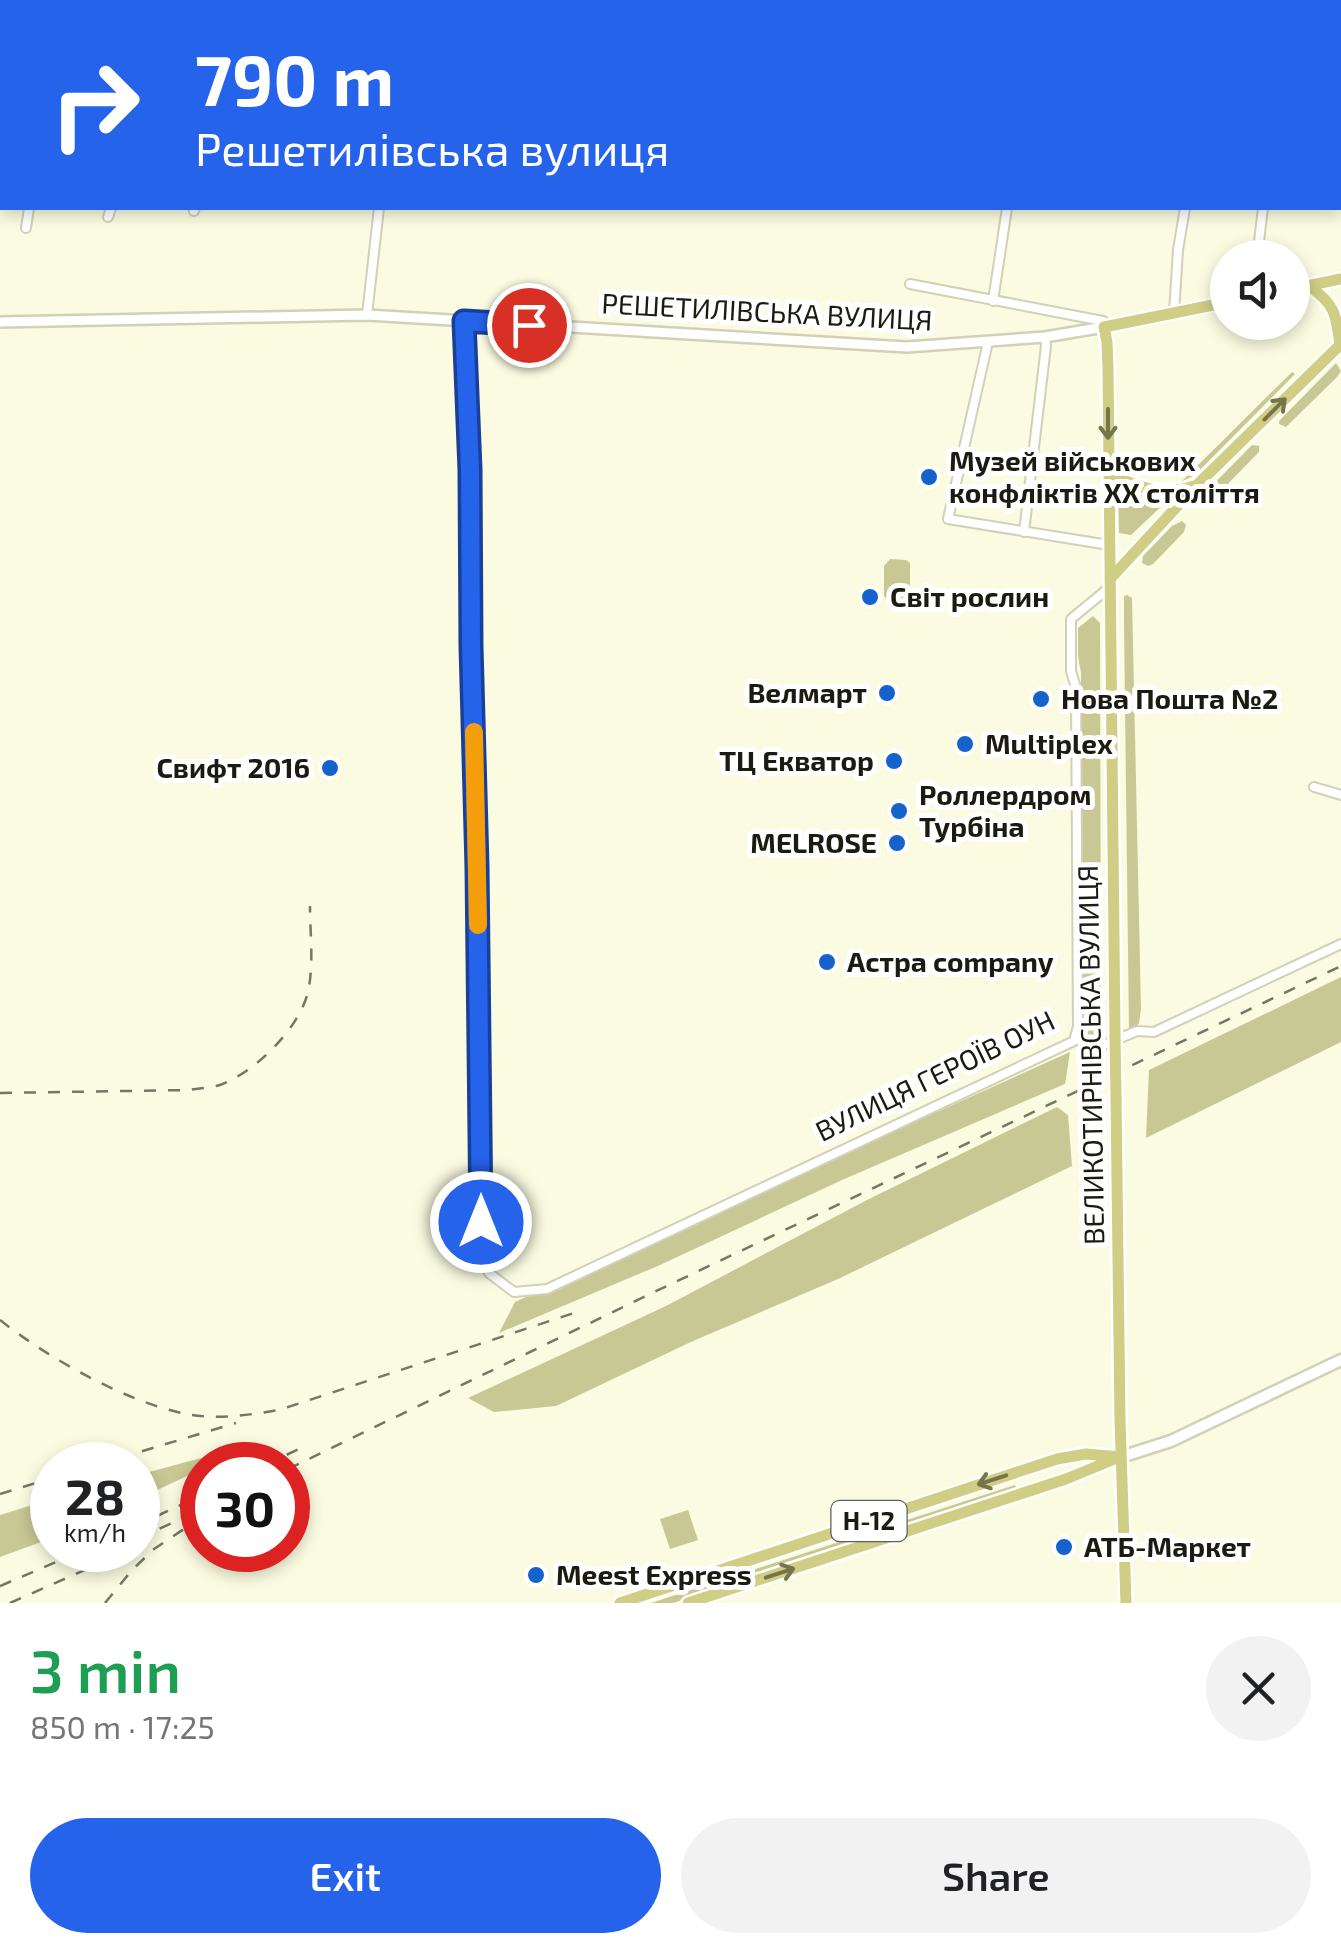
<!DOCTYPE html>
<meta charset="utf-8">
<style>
:root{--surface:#fff;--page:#f2f2f2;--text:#202124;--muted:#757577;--accent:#2563eb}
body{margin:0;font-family:"Exo 2",sans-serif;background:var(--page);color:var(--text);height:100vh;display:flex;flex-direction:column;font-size:38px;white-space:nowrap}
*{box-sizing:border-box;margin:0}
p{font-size:32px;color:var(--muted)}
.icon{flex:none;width:55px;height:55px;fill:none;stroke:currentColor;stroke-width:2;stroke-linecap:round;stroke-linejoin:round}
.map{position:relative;height:1603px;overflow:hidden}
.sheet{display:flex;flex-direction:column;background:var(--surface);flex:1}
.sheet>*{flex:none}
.guide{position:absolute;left:0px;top:0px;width:1342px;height:210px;box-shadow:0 5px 15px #0003;background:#2563eb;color:#fff;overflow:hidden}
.controls{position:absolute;left:1210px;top:240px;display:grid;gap:20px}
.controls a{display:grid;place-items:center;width:100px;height:100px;border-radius:50%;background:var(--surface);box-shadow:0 5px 15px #0003;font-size:50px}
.speed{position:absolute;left:30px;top:1442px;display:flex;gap:20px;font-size:50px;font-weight:700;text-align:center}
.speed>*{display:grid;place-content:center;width:130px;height:130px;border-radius:50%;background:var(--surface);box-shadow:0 5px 15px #0003;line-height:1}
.speed small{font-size:25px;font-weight:400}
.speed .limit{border:15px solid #d22;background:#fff;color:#111}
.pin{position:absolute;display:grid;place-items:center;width:85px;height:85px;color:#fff;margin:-42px;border:5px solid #fff;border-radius:50%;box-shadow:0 2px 10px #0007}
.me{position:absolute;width:110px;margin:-55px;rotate:0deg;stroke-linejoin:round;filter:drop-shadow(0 0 8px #0008)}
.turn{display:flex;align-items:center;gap:35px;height:210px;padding:0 30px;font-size:45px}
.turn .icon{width:130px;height:130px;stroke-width:2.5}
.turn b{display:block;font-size:70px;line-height:85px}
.round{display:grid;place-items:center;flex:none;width:105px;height:105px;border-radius:52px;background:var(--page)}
.head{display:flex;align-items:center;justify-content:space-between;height:170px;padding:0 30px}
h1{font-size:60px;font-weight:600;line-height:75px;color:#1e9e55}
.primary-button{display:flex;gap:20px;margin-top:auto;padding:20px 30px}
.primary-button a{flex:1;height:115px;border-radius:60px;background:var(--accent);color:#fff;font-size:40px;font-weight:600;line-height:115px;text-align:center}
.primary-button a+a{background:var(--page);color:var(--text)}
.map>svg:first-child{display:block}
.green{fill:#c8c894}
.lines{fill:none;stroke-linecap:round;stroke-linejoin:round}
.minor-casing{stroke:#d1d1b8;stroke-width:12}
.tertiary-casing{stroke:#d1d1b8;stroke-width:14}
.secondary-casing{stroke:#d1d1b8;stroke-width:15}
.primary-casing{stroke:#fff;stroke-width:16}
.minor{stroke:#fff;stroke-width:8}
.tertiary{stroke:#fff;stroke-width:9}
.secondary{stroke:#fff;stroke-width:10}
.primary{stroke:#cfce84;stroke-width:11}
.rail{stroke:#757665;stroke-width:2.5;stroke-dasharray:12 12;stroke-linecap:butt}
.primary-bridge-casing{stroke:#fff;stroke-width:16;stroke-linecap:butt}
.primary-bridge{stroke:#cfce84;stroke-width:11}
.oneway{stroke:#75744b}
.route-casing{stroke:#184099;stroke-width:25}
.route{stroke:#2563eb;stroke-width:18}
.slow{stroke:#f59e0b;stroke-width:18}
.poi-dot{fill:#1562cd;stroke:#fff;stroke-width:4}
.labels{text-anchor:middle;stroke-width:10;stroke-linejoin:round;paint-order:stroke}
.shield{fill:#fff;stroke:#5f5f59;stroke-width:2.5}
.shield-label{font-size:25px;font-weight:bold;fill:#1b1b12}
.street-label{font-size:28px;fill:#1b1b12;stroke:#fff}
.poi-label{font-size:28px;font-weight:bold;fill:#1b1b12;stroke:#fff;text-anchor:start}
</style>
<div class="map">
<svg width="1341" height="1603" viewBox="0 0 1341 1603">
<rect width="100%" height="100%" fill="#fafbe0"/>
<path class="green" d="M1336 363 1341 371 1337 377 1286 427 1279 424V421Z
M1292 372 1295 374 1195 475 1181 482Z
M1252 445 1259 446V452L1208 504 1200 507 1199 499Z
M1118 484 1168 500 1131 535 1119 533Z
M1182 521 1186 525 1184 532 1153 564 1148 566 1142 563 1143 556 1172 526Z
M890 559 906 560 910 563V600L908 605 893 607 884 596V566Z
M1127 595 1132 598 1141 1009 1139 1023 1134 1029 1129 1030 1124 624V596Z
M1093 616 1100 623 1101 1023 1098 1045C1084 1044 1082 1029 1079 1018L1083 854 1080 806 1081 673 1078 655V628Z
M1341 977V1042L1146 1138 1149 1070Z
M1070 1052 1065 1084 842 1180 660 1265 499 1333 515 1302Z
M1057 1107 1068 1115 1072 1166 838 1279 693 1341 556 1406 494 1412 468 1398 666 1306 867 1200Z
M257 1443 210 1465H202V1469L138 1499V1475Z
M1015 1485 1018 1491 673 1603H651Z
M52 1499V1538L0 1557V1515Z
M688 1510 698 1540 670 1549 660 1519Z"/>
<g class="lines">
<defs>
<path id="minor" d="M350 0 361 2
M82 2 83 0
M165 2 166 0
M249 2V0
M402 2V0
M641 2V0
M1084 2V0
M0 85 2 86
M194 211 195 208
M108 217 111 208
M26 228 29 208
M1257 258 1263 208
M910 284 1103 321 1104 327
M993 301 1007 208
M1174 313 1178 250 1185 208
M367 315 379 208
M464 321C469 455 470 589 473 723 478 900 485 1078 480 1254L489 1273 514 1292 547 1289 1074 1041 1078 1026 1076 688 1071 671V619L1110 587
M988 342 948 519 1109 545
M1024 532 1046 346 1045 337
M1314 787 1341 795
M1077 1035 1087 1052 1137 1031 1154 1032 1341 944"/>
<path id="tertiary" d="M726 0 736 2
M1340 160 1341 161
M0 322 367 315 907 347 1045 337 1104 327"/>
<path id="secondary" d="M1121 1457 1171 1441 1341 1360"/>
<path id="primary" d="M1309 286C1335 304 1336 314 1340 345
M1292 289 1341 279
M1108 473C1137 487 1162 497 1194 486
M1110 579 1197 485 1341 344
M1115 1035 1108 369 1107 342 1104 327 1228 302
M1116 1097 1120 1420 1126 1603
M620 1603 1057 1459 1086 1454 1121 1457
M688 1603 1066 1479 1117 1458"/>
</defs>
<use href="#minor" class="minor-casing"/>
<use href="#tertiary" class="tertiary-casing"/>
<use href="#secondary" class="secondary-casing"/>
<use href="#primary" class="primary-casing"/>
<use href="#minor" class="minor"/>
<use href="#tertiary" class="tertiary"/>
<use href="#secondary" class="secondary"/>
<use href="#primary" class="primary"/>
<path class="rail" d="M0 1093 189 1090C199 1088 210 1088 220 1085 255 1072 299 1029 308 992 314 964 310 934 310 906
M0 1320C48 1358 126 1402 186 1414 217 1420 248 1415 279 1410L574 1313
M96 1465 236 1423
M265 1465 301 1448
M288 1469 650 1294 1341 966
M0 1494 52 1478
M157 1516 202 1495
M138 1539 178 1520
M0 1586 84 1550
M10 1603 130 1550
M105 1603 132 1570 154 1549 202 1517"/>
<defs>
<path id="primary-bridge" d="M1115 1035 1116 1097"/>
</defs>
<use href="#primary-bridge" class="primary-bridge-casing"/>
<use href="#primary-bridge" class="primary-bridge"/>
</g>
<defs><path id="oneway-shaft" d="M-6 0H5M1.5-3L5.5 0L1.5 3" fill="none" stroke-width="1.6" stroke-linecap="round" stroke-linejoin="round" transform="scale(2.5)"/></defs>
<g class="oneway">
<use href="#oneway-shaft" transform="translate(1275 409) rotate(-45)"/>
<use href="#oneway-shaft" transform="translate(1108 424) rotate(90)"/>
<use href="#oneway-shaft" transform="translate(992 1480) rotate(162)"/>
<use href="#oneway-shaft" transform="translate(780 1573) rotate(-18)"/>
</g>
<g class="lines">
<defs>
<path id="route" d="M481 1222 477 867 471 646 470 470 464 321 529 325"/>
</defs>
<use href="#route" class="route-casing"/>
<use href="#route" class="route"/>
<path class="slow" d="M474 732 478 925"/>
</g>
<g class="poi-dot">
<circle cx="929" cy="477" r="10"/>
<circle cx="870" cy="597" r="10"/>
<circle cx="887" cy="693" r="10"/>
<circle cx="1041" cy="699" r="10"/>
<circle cx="965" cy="744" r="10"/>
<circle cx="894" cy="761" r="10"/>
<circle cx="330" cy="768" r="10"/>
<circle cx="899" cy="811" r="10"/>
<circle cx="897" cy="843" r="10"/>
<circle cx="827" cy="962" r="10"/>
<circle cx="1064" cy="1547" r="10"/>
<circle cx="536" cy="1575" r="10"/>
</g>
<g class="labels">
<rect class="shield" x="831.5" y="1501" width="75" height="40" rx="8"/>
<g class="shield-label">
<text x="869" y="1530">Н-12</text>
</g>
<g class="street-label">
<text transform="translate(767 312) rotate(3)" y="10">РЕШЕТИЛІВСЬКА ВУЛИЦЯ</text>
<text transform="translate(1091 1055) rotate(-91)" y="10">ВЕЛИКОТИРНІВСЬКА ВУЛИЦЯ</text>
<text transform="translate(935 1076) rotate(-26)" y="10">ВУЛИЦЯ ГЕРОЇВ ОУН</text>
</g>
<g class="poi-label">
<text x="949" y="471">Музей військових<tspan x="949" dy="32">конфліктів ХХ століття</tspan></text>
<text x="890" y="607">Світ рослин</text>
<text x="867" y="703" text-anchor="end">Велмарт</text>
<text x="1061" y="709">Нова Пошта №2</text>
<text x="985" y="754">Multiplex</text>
<text x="874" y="771" text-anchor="end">ТЦ Екватор</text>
<text x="310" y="778" text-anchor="end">Свифт 2016</text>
<text x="919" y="805">Роллердром<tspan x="919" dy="32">Турбіна</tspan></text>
<text x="877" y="853" text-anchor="end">MELROSE</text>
<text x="847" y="972">Астра company</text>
<text x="1084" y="1557">АТБ-Маркет</text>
<text x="556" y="1585">Meest Express</text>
</g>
</g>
</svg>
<div class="controls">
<a><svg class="icon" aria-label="sound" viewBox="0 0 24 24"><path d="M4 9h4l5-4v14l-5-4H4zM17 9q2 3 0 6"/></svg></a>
</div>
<div class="speed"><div>28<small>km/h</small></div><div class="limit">30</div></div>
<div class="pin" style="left:529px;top:325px;background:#d93025"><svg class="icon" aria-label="arrive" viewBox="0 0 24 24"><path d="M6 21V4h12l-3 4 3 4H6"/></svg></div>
<svg class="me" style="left:481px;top:1222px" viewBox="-20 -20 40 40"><circle r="17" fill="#2563eb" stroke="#fff" stroke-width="3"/><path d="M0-11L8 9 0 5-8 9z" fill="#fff"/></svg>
<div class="guide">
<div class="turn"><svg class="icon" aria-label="right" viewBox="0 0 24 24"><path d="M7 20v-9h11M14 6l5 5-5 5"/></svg><div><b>790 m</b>Решетилівська вулиця</div></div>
</div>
</div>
<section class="sheet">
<div class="head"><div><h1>3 min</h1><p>850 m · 17:25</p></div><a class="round"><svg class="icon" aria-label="close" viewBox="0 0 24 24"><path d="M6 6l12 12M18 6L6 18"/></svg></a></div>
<div class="primary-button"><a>Exit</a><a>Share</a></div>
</section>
